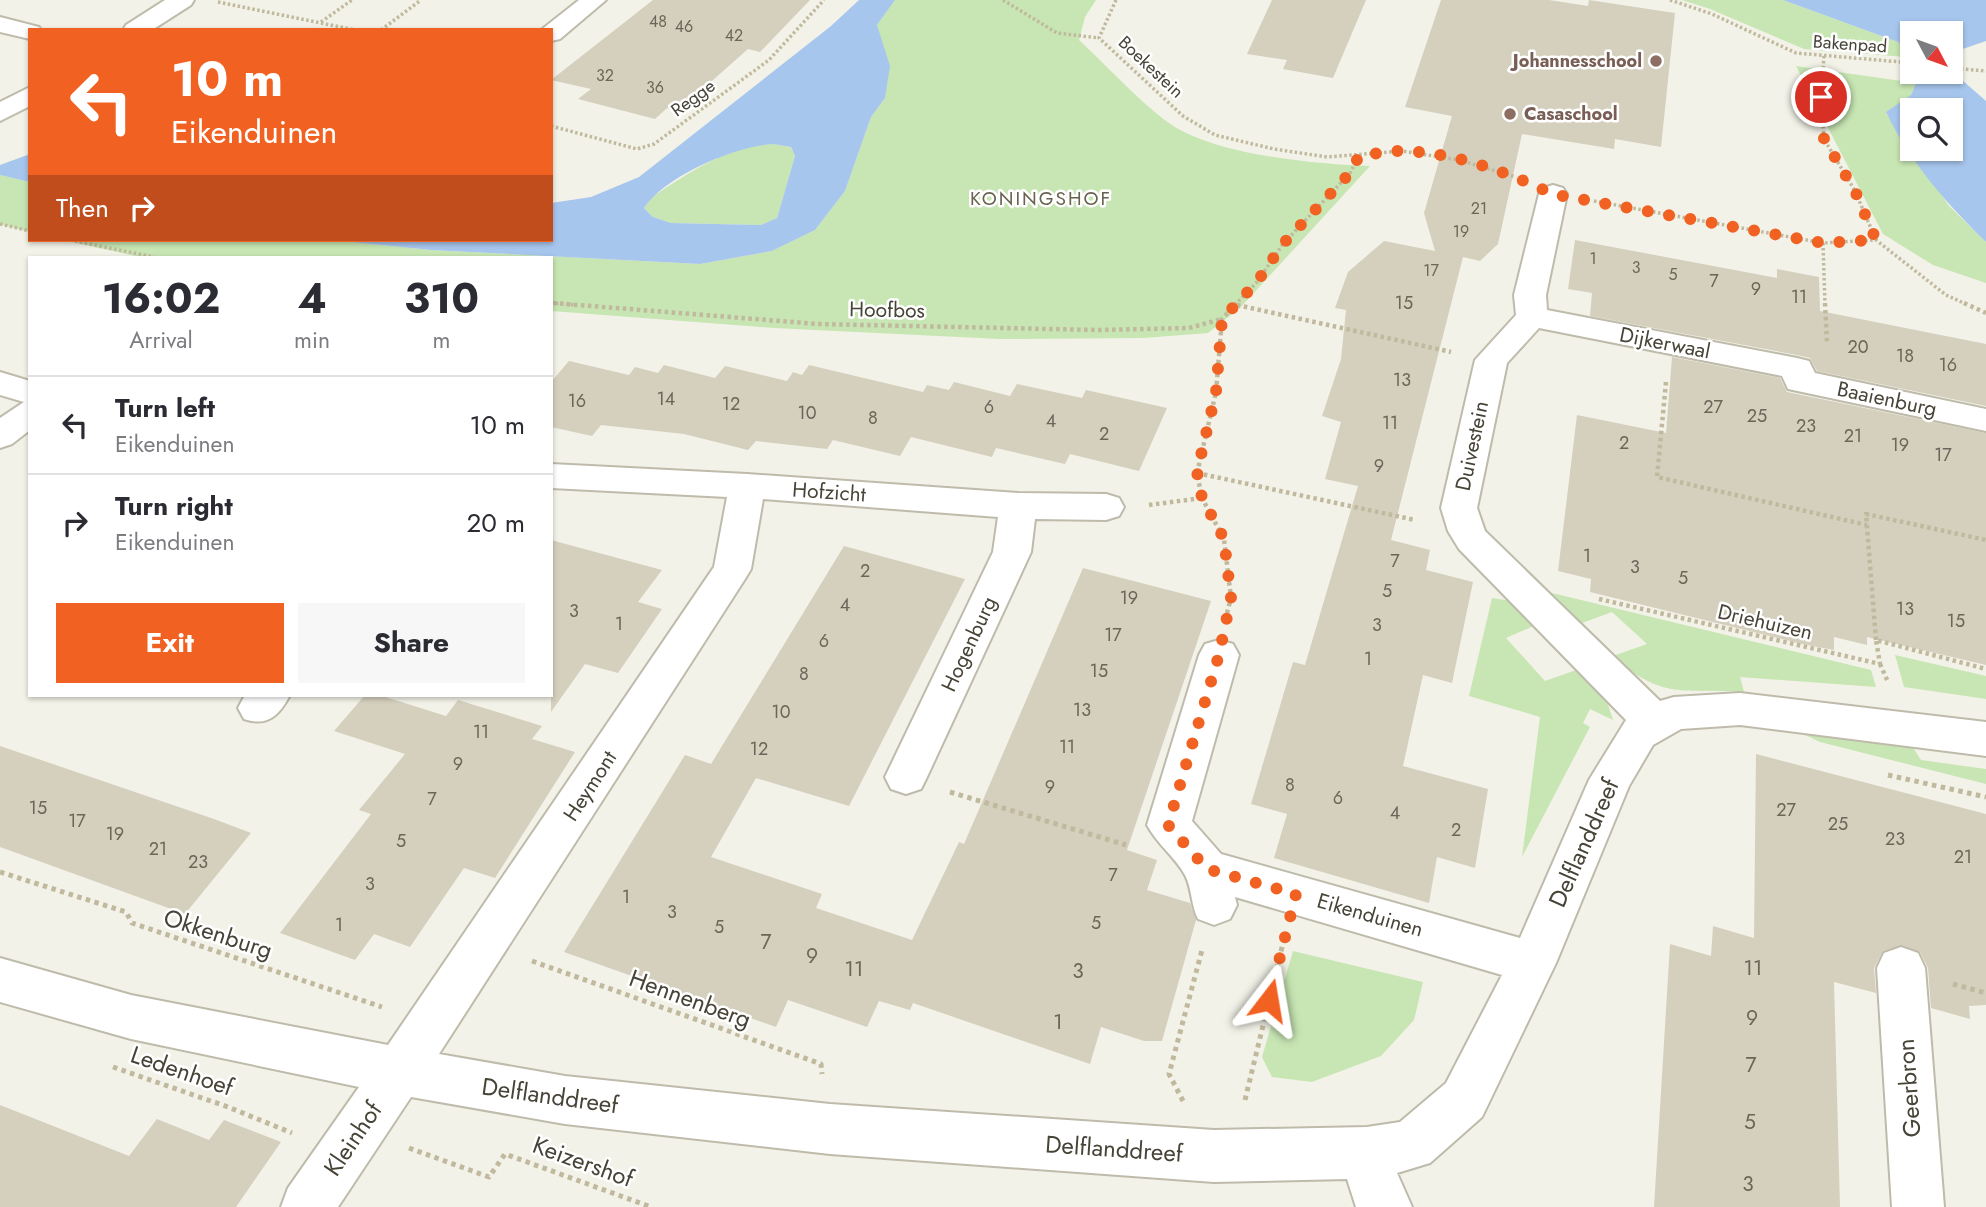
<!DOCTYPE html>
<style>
:root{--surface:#fff;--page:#f7f7f7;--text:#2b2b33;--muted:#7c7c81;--line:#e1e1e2;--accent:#f16122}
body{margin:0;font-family:Jost,sans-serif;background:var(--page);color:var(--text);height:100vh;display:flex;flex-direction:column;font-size:26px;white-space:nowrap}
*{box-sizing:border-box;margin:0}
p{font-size:23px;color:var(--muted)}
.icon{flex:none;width:38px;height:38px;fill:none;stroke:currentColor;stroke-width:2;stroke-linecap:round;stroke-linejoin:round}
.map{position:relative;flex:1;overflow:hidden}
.panel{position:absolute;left:28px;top:256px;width:525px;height:441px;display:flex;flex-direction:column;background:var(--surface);border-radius:0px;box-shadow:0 2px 5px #0004}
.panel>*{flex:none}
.guide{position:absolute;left:28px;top:28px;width:525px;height:214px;border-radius:0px;box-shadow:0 2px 5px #0004;background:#f16122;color:#fff;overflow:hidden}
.needle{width:46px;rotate:131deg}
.fabs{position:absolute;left:1900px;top:21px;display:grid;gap:14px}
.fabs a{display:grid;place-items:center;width:63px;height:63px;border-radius:0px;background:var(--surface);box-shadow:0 2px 5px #0004;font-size:35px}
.pin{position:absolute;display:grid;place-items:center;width:60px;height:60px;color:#fff;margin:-30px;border:4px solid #fff;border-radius:50%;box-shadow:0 2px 7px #0007}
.me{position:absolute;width:77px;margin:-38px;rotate:14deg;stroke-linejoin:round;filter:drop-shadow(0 0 5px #0008)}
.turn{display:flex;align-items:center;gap:24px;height:147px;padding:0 28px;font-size:32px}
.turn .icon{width:91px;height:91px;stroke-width:2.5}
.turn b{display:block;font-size:49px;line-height:60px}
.then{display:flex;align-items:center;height:66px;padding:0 28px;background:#0003;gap:14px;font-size:26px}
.eta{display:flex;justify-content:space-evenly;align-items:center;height:119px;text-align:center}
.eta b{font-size:42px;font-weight:700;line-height:49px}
.button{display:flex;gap:14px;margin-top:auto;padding:14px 28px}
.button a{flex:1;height:80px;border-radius:0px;background:var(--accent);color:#fff;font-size:28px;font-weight:700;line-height:80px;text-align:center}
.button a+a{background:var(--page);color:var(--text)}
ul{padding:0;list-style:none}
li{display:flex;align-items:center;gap:21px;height:98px;padding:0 28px;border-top:2px solid var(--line)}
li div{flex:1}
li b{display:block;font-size:26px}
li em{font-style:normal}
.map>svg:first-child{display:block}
.green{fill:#c7e6b3}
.water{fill:#a7c6ed;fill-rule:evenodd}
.building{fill:#d5cfbe}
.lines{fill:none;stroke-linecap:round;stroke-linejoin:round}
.minor-casing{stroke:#bfbbab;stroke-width:4}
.path-far2{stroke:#c0b99d;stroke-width:3.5;stroke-dasharray:2.5 2.5;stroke-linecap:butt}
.path-far1{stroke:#c0b99d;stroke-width:4.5;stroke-dasharray:3.5 3.5;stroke-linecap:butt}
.path{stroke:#c0b99d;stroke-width:5;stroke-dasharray:4.5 4.5;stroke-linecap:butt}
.minor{fill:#fff;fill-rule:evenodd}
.route{stroke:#f16122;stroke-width:12;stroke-dasharray:0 21.6}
.education-dot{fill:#8d6e63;stroke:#fff;stroke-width:2.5}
.labels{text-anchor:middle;stroke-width:5;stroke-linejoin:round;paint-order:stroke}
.far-number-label{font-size:16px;fill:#6a6659}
.far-street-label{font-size:18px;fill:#474337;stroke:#fff}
.far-education-label{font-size:18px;font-weight:bold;fill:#785e54;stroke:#fff;text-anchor:end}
.number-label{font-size:18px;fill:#6a6659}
.far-neighbourhood-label{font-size:19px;letter-spacing:2px;fill:#69624f;stroke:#fff}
.street-label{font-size:21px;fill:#474337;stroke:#fff}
.near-number-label{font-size:21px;fill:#6a6659}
.near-street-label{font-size:24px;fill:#474337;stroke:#fff}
</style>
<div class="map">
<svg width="1986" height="1207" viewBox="0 0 1986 1207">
<rect width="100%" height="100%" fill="#f3f2e8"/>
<path class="green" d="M895 0H1096L1085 17 1079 40C1107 66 1135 97 1166 121 1211 155 1314 164 1370 166L1240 308 1208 333 1144 338 1000 339 774 328 551 311V257H140L63 240H331L431 250 700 264 772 251 815 230 845 191 871 117 885 98 877 25Z
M1682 0H1783L1898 42 1904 48 1906 57 1804 49 1710 9Z
M1796 66 1916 83 1911 95 1886 113 1949 206 1986 242V283L1933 265 1883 234Z
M773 144 791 147 795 156 777 218 761 225 671 223 653 217 644 208 652 197C690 172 727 146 773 144Z
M0 175 30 182V232L0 224Z
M1552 593 1871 670 1876 687 1740 677 1744 692C1684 688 1662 701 1613 656L1647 644 1612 612 1582 623Z
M1492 598 1512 601 1536 625 1506 638 1545 681 1579 669 1604 692 1613 720 1590 709 1583 723 1590 727 1522 857 1540 717 1469 696Z
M1895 655 1986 676V699L1904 687Z
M1803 734 1912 746 1921 760 1986 769V784L1820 742Z
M1293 951 1423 982 1414 1020 1381 1056 1312 1082 1272 1077 1262 1057Z"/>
<path class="water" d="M859 0H895L877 25 890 66 885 98 871 117 845 191 815 230 772 251 700 264 431 250 331 240H551V203L591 197 639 177 831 26ZM773 144 791 147 795 156 777 218 761 225 671 223 653 217 644 208C665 176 735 146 773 144Z
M1783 0H1986V41L1951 53V33H1913V72H1951V65L1954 73 1986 101V242C1946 203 1910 162 1886 112L1911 95 1916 83 1904 48 1898 42ZM1951 110V149H1913V110Z
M30 154V182L0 175V165Z"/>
<path class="building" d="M653 0H810L760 52 748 49 678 111 667 108 655 119 578 99 591 89 551 80Z
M1272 0H1366L1333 78 1283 69 1287 60 1247 54Z
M1441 0H1549L1588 6 1589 0 1675 13 1661 147 1615 139 1614 149 1522 134 1498 244 1480 261 1463 257 1391 540 1430 550 1426 570 1473 582 1452 683 1423 675 1403 766 1488 789 1475 868 1437 857 1429 903 1274 858 1287 814 1251 804 1293 662 1305 665 1358 486 1325 479 1341 422 1322 416 1341 359 1346 310 1335 308 1348 272 1384 241 1435 251 1424 213 1452 116 1405 107Z
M1575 240 1777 278V269L1819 277 1820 311 1986 344V406L1817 371 1810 358 1797 355 1590 316 1592 293 1568 289Z
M1672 357 1780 378 1787 392 1986 433V665L1867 637V645L1834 637V650L1802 644 1590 592 1591 579 1558 571 1577 415 1666 433Z
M569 361 629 375 635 367 658 373 664 365 715 378 725 366 787 381 793 372 802 375 809 365 923 392 927 385 949 390 954 382 1010 396 1017 384 1082 398 1086 390 1167 408 1139 471 1070 454 1065 464 996 448 992 457 911 437 900 456 833 440 827 449 756 441 748 450 684 434 601 425 592 436 551 427V382Z
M551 540 662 570 638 602 662 609 618 673 585 664 551 712Z
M844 546 965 579 849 806 756 778 711 857 822 894 816 908 912 940 959 842 964 844 1083 568 1211 601 1127 850 1157 860 1147 890 1190 903 1196 920 1162 1041H1144L1101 1027 1090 1064 913 1003 910 1010 879 1001 867 1027 788 1000 776 1027 564 952 685 755 711 764Z
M365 695H379L446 716 458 700 542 726 532 739 575 752 495 878 464 868 410 947 374 934 355 960 280 933 371 814 359 810 405 754 334 731Z
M0 746 214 819 251 833 185 914 0 847Z
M1756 754 1986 814V1005L1969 1006 1970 1019 1931 1008 1928 968 1920 952 1902 945 1883 951 1874 968 1876 993 1834 982 1840 1207H1654L1670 944 1711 956 1713 926 1754 938Z
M0 1105 129 1156 157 1119 209 1140 224 1120 281 1142 236 1207H0Z"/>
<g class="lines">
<defs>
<path id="minor" d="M165 0H194L191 5 152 30H123L126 25Z
M579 0H606L560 39 551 41V30H541Z
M0 17 39 27 41 30H30V39L0 32Z
M30 87V106L0 121V102Z
M1553 185 1563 188 1567 194 1546 295 1547 310 1797 358 1809 361 1815 373 1986 409V431L1788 389 1782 376 1539 328 1507 363 1477 508 1485 531 1660 701 1674 697 1740 693 1986 722V756L1740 725 1681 729 1653 745 1629 786 1556 963 1482 1117 1430 1163 1397 1173 1412 1207H1356L1347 1179 1214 1182 830 1154 565 1124 411 1097 338 1207H281L288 1188 359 1087 131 1039 0 1002V958L131 995 388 1045 714 567 727 497 551 488V464L747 474 1018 493 1106 494 1119 498 1124 507 1119 516 1106 520 1035 519 1031 552 927 777 921 789 906 794 891 789 885 777 993 552 998 517 763 499 751 569 745 579 439 1054 565 1076 830 1104 1214 1130 1367 1127 1400 1122 1446 1083 1502 975 1235 897 1237 905 1230 919 1214 925 1198 919C1191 906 1192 888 1185 875 1175 857 1157 844 1147 825L1199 655 1205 644 1219 640 1233 644 1239 655 1192 821 1221 854 1520 938 1589 780 1626 720 1459 549 1448 531 1441 508 1475 360 1516 315 1514 295 1539 194 1543 188Z
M0 372 30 381V430L12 444 0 448V418L24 402 0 395Z
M245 695H290C279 716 267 727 244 719L238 708Z
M1901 947 1918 953 1925 968 1944 1207H1892L1877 968 1884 953Z"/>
</defs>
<use href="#minor" class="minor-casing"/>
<path class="path-far2" d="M1003 0 1057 33 1099 38
M1116 0 1099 38 1183 116 1215 135 1274 149 1327 157 1402 151 1459 160 1516 177
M1670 0 1712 14 1796 53 1913 63
M218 2 355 30
M321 22 352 0
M381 30 421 0
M1824 56 1821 97 1824 139 1855 191 1876 240
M1951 68 1986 71
M551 126 637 149 654 144 769 60 824 0
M1594 201 1823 243 1876 240 1946 295 1968 305
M0 224 30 231
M70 240 154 257
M1823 243 1825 305
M551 303 576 305
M1235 305 1257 282 1283 244 1350 173 1359 156"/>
<path class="path-far1" d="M553 303 818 324 1098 330 1189 328 1222 319
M1825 303 1827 343
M1964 303 1986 313
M1237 305 1451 352
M1666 382 1657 477 1867 525
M1197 473 1415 520
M1149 505 1202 498
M1599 599 1880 664 1876 640 1986 669
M1227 613 1231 598 1224 539 1202 498 1197 473 1216 392 1222 319 1237 303
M1876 640 1866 514 1986 540
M1880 664 1888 682"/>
<path class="path" d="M1888 775 1986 797
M950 792 1126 845
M0 872 126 912 132 923 382 1007
M532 961 821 1064 822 1074
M1953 984 1986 993
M113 1067 228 1107 292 1133
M1245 1100 1284 939
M1183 1101 1169 1074 1202 950
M409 1148 489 1177 505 1154 651 1207"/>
<use href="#minor" class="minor"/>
</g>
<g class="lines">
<path class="route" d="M1269 1000 1296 894 1207 869 1168 825 1219 655 1231 598 1224 539 1202 498 1197 472 1216 392 1222 319 1257 282 1283 244 1350 173 1359 156C1373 154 1388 151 1402 151 1453 152 1508 172 1552 194L1823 243 1876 240 1855 191 1824 139 1821 97"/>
</g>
<g class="education-dot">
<circle cx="1656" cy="61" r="7"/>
<circle cx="1510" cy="114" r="7"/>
</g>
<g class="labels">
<g class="far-number-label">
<text x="658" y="27">48</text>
<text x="684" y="32">46</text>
<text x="734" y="41">42</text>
<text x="605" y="81">32</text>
<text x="655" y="93">36</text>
<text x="1479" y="214">21</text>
<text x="1461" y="237">19</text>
<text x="1593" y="264">1</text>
<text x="1636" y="273">3</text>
<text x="1431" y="276">17</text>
<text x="1673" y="280">5</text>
</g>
<g class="far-street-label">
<text transform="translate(1850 44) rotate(4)" y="6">Bakenpad</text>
<text transform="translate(1151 67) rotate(43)" y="6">Boekestein</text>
<text transform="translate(693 98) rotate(-36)" y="6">Regge</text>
</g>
<g class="far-education-label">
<text x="1642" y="67">Johannesschool</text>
<text x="1524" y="120" text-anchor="start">Casaschool</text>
</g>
<g class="number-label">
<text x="1714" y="287">7</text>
<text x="1756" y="295">9</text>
<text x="1799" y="303">11</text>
<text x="1404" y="309">15</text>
<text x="1858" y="353">20</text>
<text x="1905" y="362">18</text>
<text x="1948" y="371">16</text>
<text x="1402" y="386">13</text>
<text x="666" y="405">14</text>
<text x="577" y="407">16</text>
<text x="731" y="410">12</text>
<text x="989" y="413">6</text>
<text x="1713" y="413">27</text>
<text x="807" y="419">10</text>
<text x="1757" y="422">25</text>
<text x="873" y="424">8</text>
<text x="1051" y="427">4</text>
<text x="1390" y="429">11</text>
<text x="1806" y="432">23</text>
<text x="1104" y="440">2</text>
<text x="1853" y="442">21</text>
<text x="1624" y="449">2</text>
<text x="1900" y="451">19</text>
<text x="1943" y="461">17</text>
<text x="1379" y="472">9</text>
<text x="1587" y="562">1</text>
<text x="1395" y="567">7</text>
<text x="1635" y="573">3</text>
<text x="865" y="577">2</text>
<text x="1683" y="584">5</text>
<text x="1387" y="597">5</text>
<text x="1129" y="604">19</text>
<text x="845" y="611">4</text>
<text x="1905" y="615">13</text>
<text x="574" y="617">3</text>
<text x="1956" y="627">15</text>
<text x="619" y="630">1</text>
<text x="1377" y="631">3</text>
<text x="1113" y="641">17</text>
<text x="824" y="647">6</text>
<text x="1368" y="665">1</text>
<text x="1099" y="677">15</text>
<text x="804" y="680">8</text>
<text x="1082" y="716">13</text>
<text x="781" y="718">10</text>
<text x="481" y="738">11</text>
<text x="1067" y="753">11</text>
<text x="759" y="755">12</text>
<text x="458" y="770">9</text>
<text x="1290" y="791">8</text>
<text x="1050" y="793">9</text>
<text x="1338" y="804">6</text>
<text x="432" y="805">7</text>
<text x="38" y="814">15</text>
<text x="1786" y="816">27</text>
<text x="1395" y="819">4</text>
<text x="77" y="827">17</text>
<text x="1838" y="830">25</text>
<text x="1456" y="836">2</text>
<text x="115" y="840">19</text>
<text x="1895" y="845">23</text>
<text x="401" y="847">5</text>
<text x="158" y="855">21</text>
<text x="1963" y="863">21</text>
<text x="198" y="868">23</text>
<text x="1113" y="881">7</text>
<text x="370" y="890">3</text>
<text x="626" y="903">1</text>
<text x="672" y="918">3</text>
<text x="1096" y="929">5</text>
<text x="339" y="931">1</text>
<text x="719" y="933">5</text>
</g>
<g class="far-neighbourhood-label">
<text x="1041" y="205">KONINGSHOF</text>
</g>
<g class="street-label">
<text transform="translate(887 310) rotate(1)" y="7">Hoofbos</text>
<text transform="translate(1665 343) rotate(11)" y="7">Dijkerwaal</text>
<text transform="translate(1887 399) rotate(12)" y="7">Baaienburg</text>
<text transform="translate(1472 446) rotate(-78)" y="7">Duivestein</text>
<text transform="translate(829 492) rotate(4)" y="7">Hofzicht</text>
<text transform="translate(1765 622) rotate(13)" y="7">Driehuizen</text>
<text transform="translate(969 644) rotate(-65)" y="7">Hogenburg</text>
<text transform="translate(590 786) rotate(-57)" y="7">Heymont</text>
<text transform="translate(1370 915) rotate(16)" y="7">Eikenduinen</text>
</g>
<g class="near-number-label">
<text x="766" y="949">7</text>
<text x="812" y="963">9</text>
<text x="1753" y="975">11</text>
<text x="854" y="976">11</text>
<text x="1078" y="978">3</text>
<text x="1752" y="1025">9</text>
<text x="1058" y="1029">1</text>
<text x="1751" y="1072">7</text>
<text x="1750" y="1129">5</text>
<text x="1748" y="1191">3</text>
</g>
<g class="near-street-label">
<text transform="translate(1584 843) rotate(-66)" y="8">Delflanddreef</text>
<text transform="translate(218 934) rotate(18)" y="8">Okkenburg</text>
<text transform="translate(690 999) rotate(20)" y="8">Hennenberg</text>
<text transform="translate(182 1071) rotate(19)" y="8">Ledenhoef</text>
<text transform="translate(1909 1088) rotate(-94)" y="8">Geerbron</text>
<text transform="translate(550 1096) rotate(8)" y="8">Delflanddreef</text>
<text transform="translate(353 1139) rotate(-56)" y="8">Kleinhof</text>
<text transform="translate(1114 1149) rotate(4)" y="8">Delflanddreef</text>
<text transform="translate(583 1162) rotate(20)" y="8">Keizershof</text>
</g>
</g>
</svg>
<div class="fabs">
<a><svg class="needle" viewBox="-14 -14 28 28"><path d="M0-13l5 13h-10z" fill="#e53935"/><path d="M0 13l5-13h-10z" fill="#7c7c81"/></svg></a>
<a><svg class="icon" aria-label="search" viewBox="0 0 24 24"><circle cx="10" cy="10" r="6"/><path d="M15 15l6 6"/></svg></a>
</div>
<div class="pin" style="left:1821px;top:97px;background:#d93025"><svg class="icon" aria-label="arrive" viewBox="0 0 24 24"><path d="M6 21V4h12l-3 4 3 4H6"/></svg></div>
<svg class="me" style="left:1269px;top:1000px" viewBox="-20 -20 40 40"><path d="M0-17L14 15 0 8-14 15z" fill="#f16122" stroke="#fff" stroke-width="4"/></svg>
<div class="guide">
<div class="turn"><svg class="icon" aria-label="left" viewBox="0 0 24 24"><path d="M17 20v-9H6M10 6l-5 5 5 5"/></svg><div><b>10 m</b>Eikenduinen</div></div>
<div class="then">Then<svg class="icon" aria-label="right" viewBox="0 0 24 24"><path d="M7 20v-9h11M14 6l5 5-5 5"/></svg></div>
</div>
<section class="panel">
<div class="eta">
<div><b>16:02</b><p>Arrival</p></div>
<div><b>4</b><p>min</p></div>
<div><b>310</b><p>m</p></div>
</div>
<ul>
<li><svg class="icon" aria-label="left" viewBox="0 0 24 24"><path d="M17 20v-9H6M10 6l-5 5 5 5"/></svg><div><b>Turn left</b><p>Eikenduinen</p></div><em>10 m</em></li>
<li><svg class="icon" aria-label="right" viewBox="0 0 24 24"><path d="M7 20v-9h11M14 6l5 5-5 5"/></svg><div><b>Turn right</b><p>Eikenduinen</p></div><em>20 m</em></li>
</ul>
<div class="button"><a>Exit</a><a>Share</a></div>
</section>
</div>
